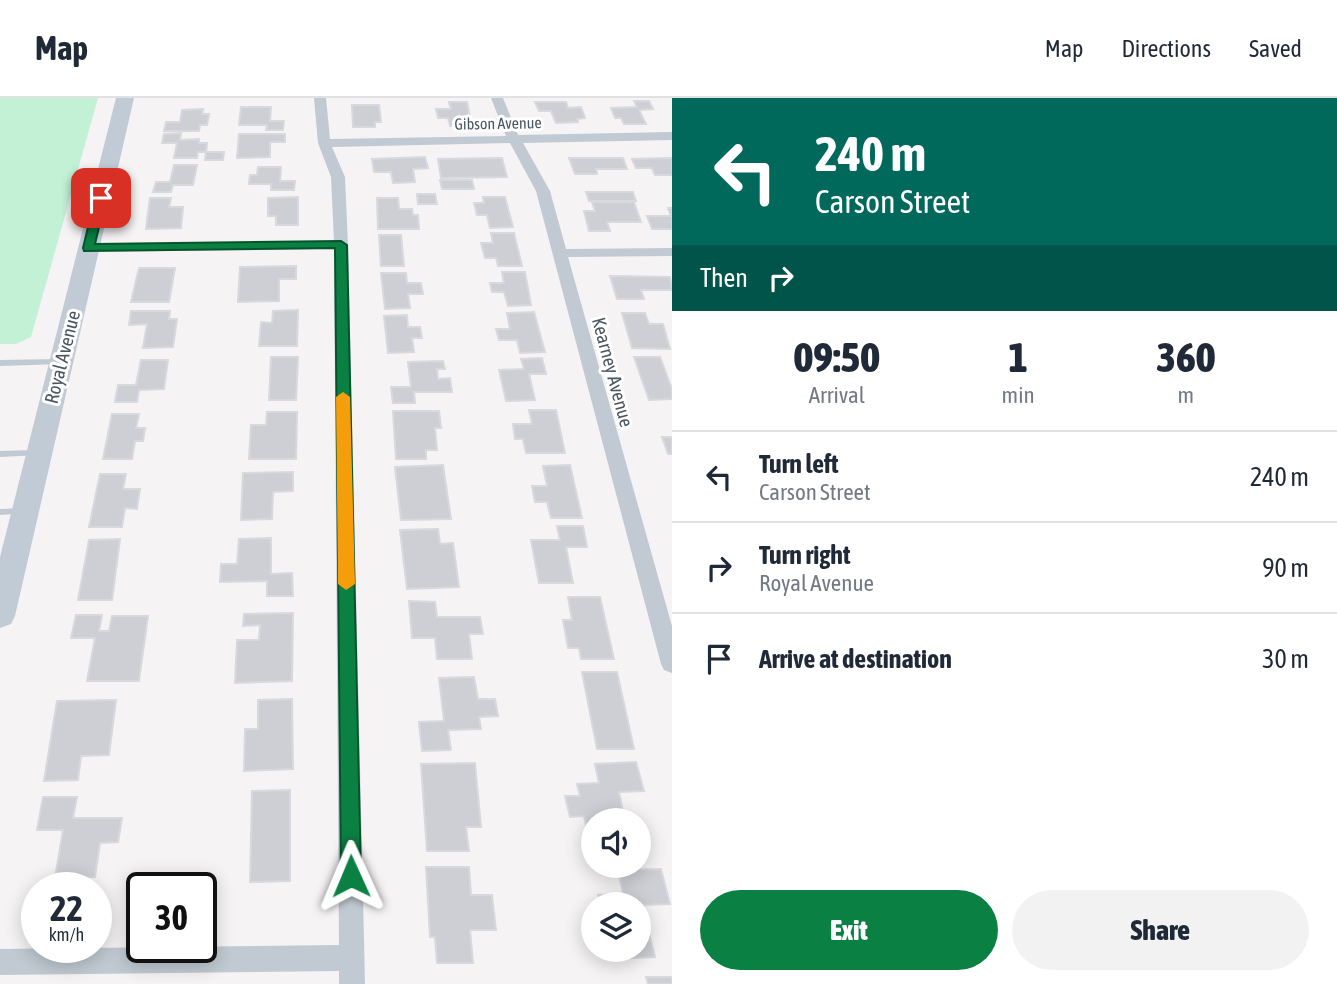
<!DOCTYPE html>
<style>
:root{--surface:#fff;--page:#f2f2f3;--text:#1f2937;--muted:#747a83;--line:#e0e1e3;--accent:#0b8043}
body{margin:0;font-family:"Asap Condensed",sans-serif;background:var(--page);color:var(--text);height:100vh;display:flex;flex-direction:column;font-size:26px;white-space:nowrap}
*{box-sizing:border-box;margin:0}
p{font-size:23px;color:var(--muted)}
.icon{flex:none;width:38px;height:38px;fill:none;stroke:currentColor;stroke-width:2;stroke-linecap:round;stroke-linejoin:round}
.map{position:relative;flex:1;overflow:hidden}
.details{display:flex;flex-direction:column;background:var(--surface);width:665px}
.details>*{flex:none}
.banner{background:#00695c;color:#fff;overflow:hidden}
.buttons{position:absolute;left:581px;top:710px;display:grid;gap:14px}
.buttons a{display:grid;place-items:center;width:70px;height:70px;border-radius:50%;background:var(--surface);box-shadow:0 4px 18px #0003;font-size:35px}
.speed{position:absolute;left:21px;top:774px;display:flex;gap:14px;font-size:35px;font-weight:700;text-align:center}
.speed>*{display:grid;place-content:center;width:91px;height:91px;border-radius:50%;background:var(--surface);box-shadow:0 4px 18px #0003;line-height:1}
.speed small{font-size:18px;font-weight:400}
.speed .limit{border:4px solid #111;border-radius:10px;background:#fff;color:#111}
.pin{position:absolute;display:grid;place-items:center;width:60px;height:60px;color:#fff;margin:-30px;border-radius:14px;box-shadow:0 4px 10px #0006}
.me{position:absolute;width:77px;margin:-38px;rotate:359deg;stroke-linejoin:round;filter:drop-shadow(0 0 5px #0008)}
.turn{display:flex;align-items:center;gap:24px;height:147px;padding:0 28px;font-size:32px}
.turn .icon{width:91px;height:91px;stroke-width:2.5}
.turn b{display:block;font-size:49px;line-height:60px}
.then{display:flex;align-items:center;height:66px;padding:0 28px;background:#0003;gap:14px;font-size:26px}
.eta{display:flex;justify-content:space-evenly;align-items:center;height:119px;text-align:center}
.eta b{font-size:42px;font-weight:800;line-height:49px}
.action{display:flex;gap:14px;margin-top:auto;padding:14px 28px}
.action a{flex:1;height:80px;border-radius:42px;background:var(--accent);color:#fff;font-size:28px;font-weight:800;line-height:80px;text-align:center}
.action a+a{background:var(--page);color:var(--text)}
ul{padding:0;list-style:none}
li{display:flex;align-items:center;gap:21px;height:91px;padding:0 28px;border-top:2px solid var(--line)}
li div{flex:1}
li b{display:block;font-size:26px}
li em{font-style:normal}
header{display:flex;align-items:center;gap:42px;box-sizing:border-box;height:98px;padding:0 35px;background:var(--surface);border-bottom:2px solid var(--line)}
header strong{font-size:33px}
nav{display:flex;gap:38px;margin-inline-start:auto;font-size:24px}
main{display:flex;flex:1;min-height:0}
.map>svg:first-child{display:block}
.green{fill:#c3f1d5}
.building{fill:#cdcfd5;stroke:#d7d9de;stroke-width:2}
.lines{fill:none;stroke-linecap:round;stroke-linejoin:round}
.service{fill:#c1cad2;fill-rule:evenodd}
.minor{fill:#c1cad2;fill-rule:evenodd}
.secondary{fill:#c1cbd6;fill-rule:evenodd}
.route{fill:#0b8043;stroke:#07532c;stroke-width:2}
.slow{fill:#f59e0b}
.labels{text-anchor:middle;stroke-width:6;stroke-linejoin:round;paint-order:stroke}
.far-street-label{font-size:16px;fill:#4a5661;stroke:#fff}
.street-label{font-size:19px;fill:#4a5661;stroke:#fff}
</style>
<header>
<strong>Map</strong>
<nav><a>Map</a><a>Directions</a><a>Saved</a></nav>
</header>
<main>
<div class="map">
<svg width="672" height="886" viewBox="0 0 672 886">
<rect width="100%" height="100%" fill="#f5f3f3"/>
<path class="green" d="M0 0H98L31 239 16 246H0Z"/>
<path class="building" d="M634 3H649L653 11 639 12 646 26H624L621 20H615L611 10 637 9Z
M449 4H467L472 28H450L448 20H438L436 11H451Z
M535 4H566L568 10 581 9 585 20 577 21 578 24 556 25 551 13H539Z
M352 7H379L381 24H375V29H353Z
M241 9H271L270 23H284L283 32H266L267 27H239Z
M203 11 202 16H209L207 27H200L199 33H164L166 24H180L182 12Z
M181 35 180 42 199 41V45H207L206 54H198L197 60H174L177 45H162L164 36Z
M239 36H285V44H270V59L237 60Z
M206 54H224L223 62H205Z
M425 59 428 70 413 71 415 84 393 85 391 74H374L372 61Z
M502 60 507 79 441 80 438 61Z
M569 60H623L627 71H596L597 76H575Z
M672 60V77H655L652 70H636L632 61Z
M174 67H197L193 87H173L171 94H153L156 84H170Z
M258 69H281L280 83H295L294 92H271V86H249L250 77H257Z
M440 82H472L474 91H442Z
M586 94H633L636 103H589Z
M417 96H435L437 106H418Z
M298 99V127H276V118H268V100Z
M483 99H505L513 129 490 130 487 117H477L474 105H484Z
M150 100H171L169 109H183L181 130 146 131Z
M377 100H398L399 111H412L413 117H418L419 131H378Z
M592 104H634L641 124H607L610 133H589L584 113H595Z
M668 110H672V131H652L647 118H671Z
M491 135H514L522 168H498L496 160H485L481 145H493Z
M379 137H401L404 168H381Z
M296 168V181H279V203L238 204 240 169Z
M139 170H175L169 204H131Z
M502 174H525L531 207 508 208 504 194H492L490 185H504Z
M381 175H406L407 185H421L423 196H408L410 210 385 211Z
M610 178 670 179 672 192H641L644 201H617Z
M298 212 297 248H259L261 224 272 225 273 213Z
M131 213H170L169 221H177L173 249 143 250 147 226 129 227Z
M534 214 545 254 520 255 517 242H499L496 231H510L507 215Z
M622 215H645L649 226H663L670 251 632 250Z
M407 217 408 229H420L422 240H412L414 254 388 255 384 218Z
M271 259H298L296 302H269Z
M634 259H660L672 291V301L649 302Z
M542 260 546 276H529L535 302 506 303 499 272 524 271 521 261Z
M141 262H168L164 291 139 292 137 304H115L118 287H136Z
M443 263 445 271H437L438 281 450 280 452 294H414L415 305H393L391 289H411L408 264Z
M529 312H556L565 355H526L523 341H515L513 326H532Z
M393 313H439L441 330H435L437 352H426V361H396Z
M267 314H297L296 361H249L251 327H266Z
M112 316H139L136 330H145L143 343H135L132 361H103Z
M662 339H672V356H668Z
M443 367 451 421 401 422 395 369Z
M570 367 582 420H551L547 404H535L532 388H547L543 368Z
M293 374V393L273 394 272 421 241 422 243 375Z
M100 376H126L123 391H140L137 411 125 410 122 429H89Z
M557 428H583L587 449H566L573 485H539L531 442H560Z
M438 431 440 446 453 445 459 489 407 491 400 432Z
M271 440V476L292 475 293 498H267V483L220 484 221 466H237L239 441Z
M120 441 112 502H78L89 442Z
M568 499H600L614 561H581L579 550H568L563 522H572Z
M409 503 435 504 437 519H480L483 536H469L472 561H437L435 540H412Z
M293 515 292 583 235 585 237 542H259L260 527 243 528 244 516Z
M76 517H102L99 533H109L112 518H148L139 583H87L95 540H71Z
M582 574H617L634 651H597Z
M474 579 478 601H495L498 618 479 619 481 631 448 632 451 652 422 653 419 624 444 623 439 580Z
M292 601 293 671 244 673 245 631H258V602Z
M116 602 109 657 81 658 78 682 44 683 57 603Z
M636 664 644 693 619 694 625 723H593V747H590L584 718 570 719 565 698H580L577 686 599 685 595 666Z
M475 665 481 729H466L469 753H427L421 666Z
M290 692V783L250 784 252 693Z
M43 699H77L73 720H122L118 744 100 745 95 779 55 780 63 732H37Z
M426 769H469L471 797H492L496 832H470L473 865H437L435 839H430Z
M661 771 670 806 642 807 655 859 611 861 609 852H639V807H600L598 797 623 796 618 772Z
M646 879H672V886H648Z"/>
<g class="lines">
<path class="service" d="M59 261 63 264 62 266 0 268V262Z
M38 352 42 355 41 357 0 359V353Z
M24 410 29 413 27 415 0 417V411Z"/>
<path class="minor" d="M314 0H326L330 41 506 38 491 0H503L518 37 672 34V42L523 45 550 93 566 151 672 150V158L568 159 672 528V575L664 572 661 566 536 93 510 45 332 49 345 79 348 147 365 886H339V873L0 877V851L339 847 334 151 89 154 82 150 89 146 334 143 331 79 318 45Z"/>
<path class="secondary" d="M116 0H134L15 518 11 526 0 530V459Z"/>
</g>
<path class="route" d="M101 97 106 100 95 146 341 143 347 147 361 778 358 784 351 787 344 784 341 778 335 150 84 153 83 150 95 100Z"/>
<path class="slow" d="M343 294 350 299 355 486 346 492 338 486 336 299Z"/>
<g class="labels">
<g class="far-street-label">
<text transform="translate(498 25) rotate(-1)" y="6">Gibson Avenue</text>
</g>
<g class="street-label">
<text transform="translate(62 259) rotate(-76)" y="7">Royal Avenue</text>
<text transform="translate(613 274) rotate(75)" y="7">Kearney Avenue</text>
</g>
</g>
</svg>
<div class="buttons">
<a><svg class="icon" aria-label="sound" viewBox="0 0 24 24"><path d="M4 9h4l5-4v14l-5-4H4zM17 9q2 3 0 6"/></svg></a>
<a><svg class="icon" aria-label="layers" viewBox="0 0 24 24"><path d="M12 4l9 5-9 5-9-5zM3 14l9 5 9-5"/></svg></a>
</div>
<div class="speed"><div>22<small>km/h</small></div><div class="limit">30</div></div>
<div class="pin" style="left:101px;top:100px;background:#d93025"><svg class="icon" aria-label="arrive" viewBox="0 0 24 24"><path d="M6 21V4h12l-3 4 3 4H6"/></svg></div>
<svg class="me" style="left:351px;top:778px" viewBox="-20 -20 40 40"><path d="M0-17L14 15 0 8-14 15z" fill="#0b8043" stroke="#fff" stroke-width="4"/></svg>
</div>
<section class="details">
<div class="banner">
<div class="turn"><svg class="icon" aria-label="left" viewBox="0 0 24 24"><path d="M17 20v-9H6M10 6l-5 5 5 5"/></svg><div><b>240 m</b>Carson Street</div></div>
<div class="then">Then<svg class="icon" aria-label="right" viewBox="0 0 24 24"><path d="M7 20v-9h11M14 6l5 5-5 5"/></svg></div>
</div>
<div class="eta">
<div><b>09:50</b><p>Arrival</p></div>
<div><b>1</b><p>min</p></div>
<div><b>360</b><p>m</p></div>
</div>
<ul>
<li><svg class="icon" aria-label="left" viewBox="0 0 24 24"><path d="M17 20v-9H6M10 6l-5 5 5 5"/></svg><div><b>Turn left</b><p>Carson Street</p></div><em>240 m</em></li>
<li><svg class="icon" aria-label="right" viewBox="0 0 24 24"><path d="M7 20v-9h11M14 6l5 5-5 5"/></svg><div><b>Turn right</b><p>Royal Avenue</p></div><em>90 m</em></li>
<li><svg class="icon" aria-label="arrive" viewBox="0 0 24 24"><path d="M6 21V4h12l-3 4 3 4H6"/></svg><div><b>Arrive at destination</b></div><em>30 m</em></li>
</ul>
<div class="action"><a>Exit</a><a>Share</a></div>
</section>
</main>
